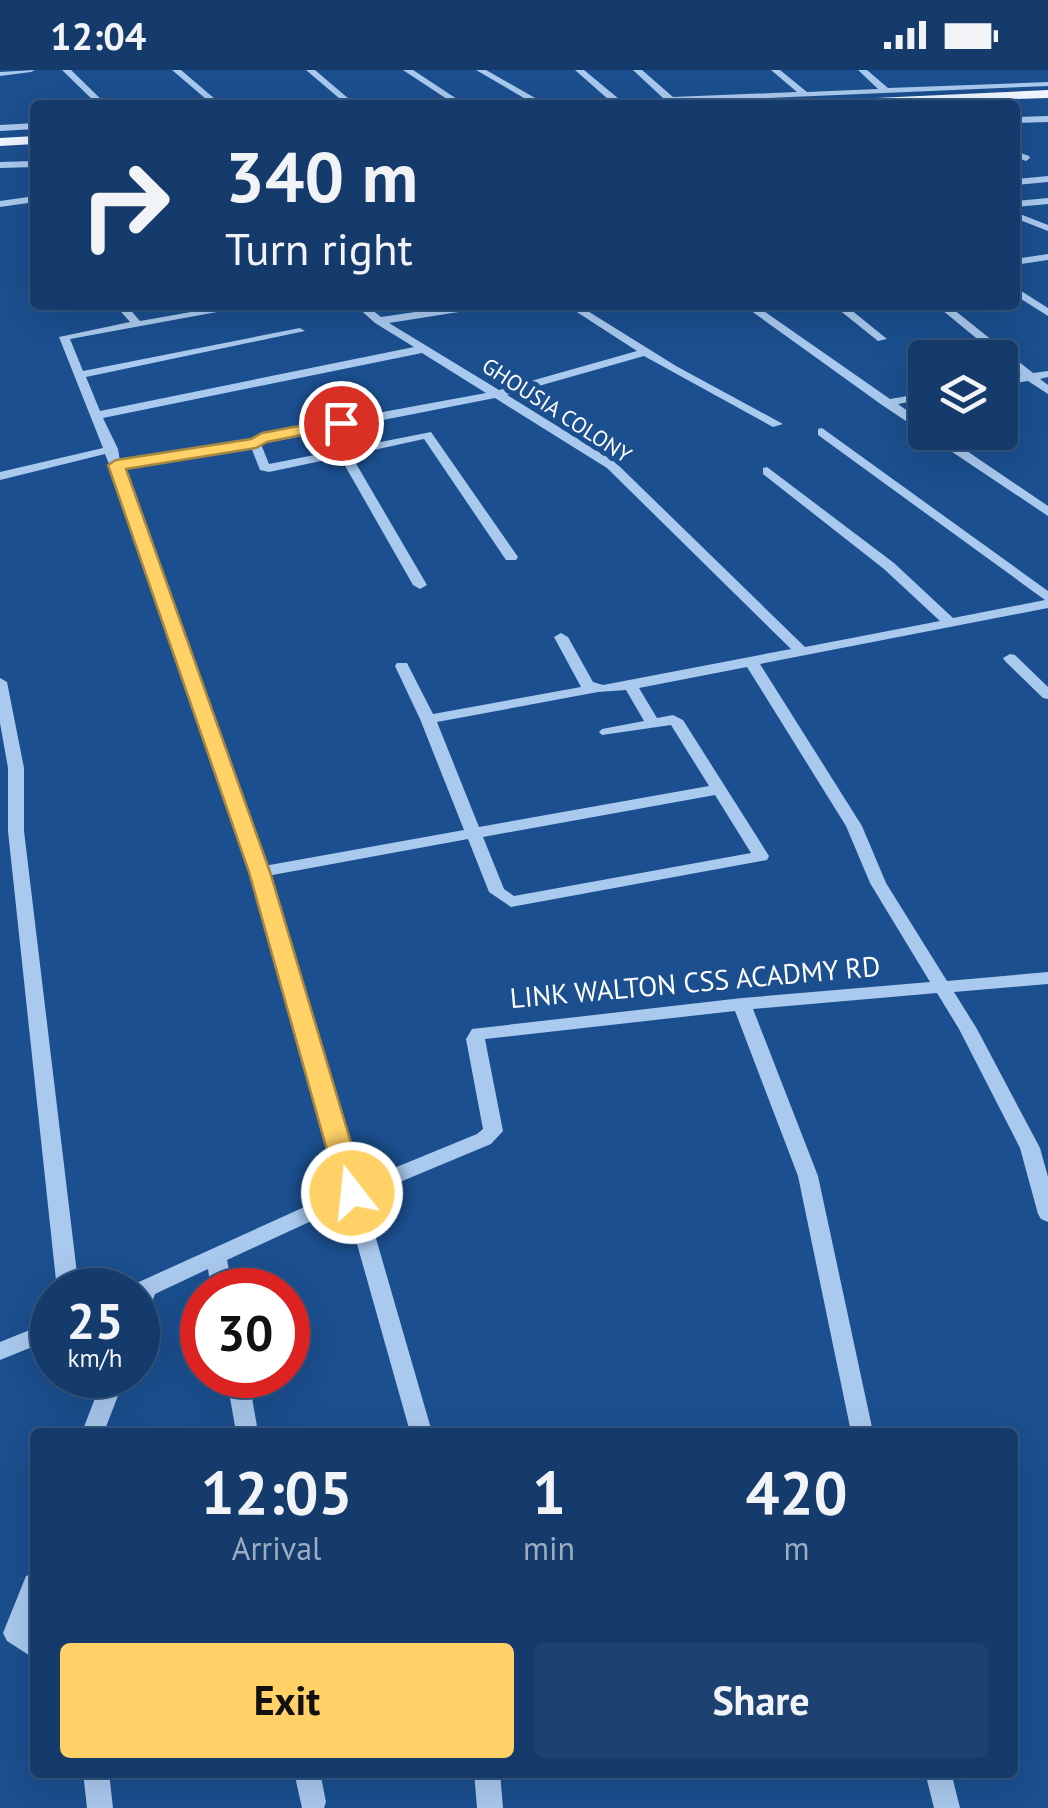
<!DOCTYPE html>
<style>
:root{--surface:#143b6b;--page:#1d4271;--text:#f1f3f6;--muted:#9dadc1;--line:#33557e;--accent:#ffd166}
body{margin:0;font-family:"PT Sans",sans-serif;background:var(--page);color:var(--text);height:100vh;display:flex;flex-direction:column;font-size:38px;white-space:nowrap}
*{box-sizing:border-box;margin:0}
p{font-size:32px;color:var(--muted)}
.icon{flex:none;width:55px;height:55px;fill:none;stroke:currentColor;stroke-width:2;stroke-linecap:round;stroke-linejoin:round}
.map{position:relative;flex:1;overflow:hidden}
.panel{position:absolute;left:30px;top:1358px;width:988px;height:350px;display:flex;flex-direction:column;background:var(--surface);border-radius:10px;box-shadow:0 10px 40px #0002,0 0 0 2px var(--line)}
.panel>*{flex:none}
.guide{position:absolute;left:30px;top:30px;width:990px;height:210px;border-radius:10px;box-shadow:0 10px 40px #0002,0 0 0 2px var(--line);background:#143b6b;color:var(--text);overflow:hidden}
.fabs{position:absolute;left:908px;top:270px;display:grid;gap:20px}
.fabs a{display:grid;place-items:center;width:110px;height:110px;border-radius:10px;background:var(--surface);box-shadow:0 10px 40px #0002,0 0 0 2px var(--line);font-size:50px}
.speed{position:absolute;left:30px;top:1198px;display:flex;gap:20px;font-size:50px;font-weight:700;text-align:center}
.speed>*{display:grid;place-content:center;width:130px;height:130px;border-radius:50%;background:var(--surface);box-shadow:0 10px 40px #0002,0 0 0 2px var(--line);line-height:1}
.speed small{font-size:25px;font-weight:400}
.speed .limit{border:15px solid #d22;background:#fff;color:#111}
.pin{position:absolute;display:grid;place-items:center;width:85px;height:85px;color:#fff;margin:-42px;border:5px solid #fff;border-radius:50%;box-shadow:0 2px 10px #0007}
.me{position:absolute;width:110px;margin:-55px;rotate:344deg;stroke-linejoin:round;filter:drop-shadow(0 0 8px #0008)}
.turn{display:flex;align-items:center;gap:35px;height:210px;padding:0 30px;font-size:45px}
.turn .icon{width:130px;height:130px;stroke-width:2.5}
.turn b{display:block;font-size:70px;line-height:85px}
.eta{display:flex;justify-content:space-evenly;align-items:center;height:170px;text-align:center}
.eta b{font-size:60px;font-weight:800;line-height:70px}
.primary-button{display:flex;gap:20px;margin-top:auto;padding:20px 30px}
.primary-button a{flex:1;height:115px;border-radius:10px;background:var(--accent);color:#111;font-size:40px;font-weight:800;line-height:115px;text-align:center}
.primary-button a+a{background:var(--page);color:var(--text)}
.status{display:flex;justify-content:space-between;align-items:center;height:70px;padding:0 50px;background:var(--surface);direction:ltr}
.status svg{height:28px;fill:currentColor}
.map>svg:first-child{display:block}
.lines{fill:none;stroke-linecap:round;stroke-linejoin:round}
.minor{fill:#a9c9ee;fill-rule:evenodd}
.major{fill:#f0f6ff;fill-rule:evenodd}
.route{fill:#ffd166;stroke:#a68842;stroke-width:2.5}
.labels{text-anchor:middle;stroke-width:10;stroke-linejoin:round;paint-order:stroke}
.far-street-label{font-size:22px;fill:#fff;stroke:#1b4f8f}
.street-label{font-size:28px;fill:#fff;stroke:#1b4f8f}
</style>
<div class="status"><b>12:04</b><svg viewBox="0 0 49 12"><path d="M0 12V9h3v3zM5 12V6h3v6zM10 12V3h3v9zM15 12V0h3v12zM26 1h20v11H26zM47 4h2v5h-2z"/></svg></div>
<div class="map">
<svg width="1048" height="1738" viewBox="0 0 1048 1738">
<rect width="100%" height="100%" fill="#1b4f8f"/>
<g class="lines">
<path class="minor" d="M35 0 31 2 0 6V2Z
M62 0H71L107 35H98Z
M172 0H181L222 35H213Z
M306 0H315L356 35H347Z
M403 0H413L466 35H456Z
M476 0H486L544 33 609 30 575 0H584L619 29 663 28 633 0H642L673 27 797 22 771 0H780L807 22 878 19 858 0H867L888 18 1048 12V16L605 35H536Z
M1048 46V52L1015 53V47Z
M35 53V59L0 61V55Z
M1015 81 1029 86 1030 88 1026 91 1015 87Z
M35 91V97L0 98V92Z
M1048 106V112L1015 115V109Z
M35 126V132L0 137V131Z
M1048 128V134L1015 137V131Z
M1015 142 1048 155V161L1015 148Z
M1048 184V190L1015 195V189Z
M1015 217 1048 238V246L1015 225Z
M115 235H126L140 251 231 235H255L70 269 83 301 300 258 305 261 86 307 100 341 414 277 375 253 355 235H366L381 247 463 235H489L484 238 389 253 499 320 637 281 566 235H578L676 296 783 354 773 357 644 286 507 325 615 392 805 577 940 551 884 499 763 404V398L767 397 894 493 953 548 1045 530 818 365V359L822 358 1048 521V538L760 594 862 756 886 813 947 911 1048 902V914L954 922 977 959 1040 1078 1048 1107V1152L1041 1149 1038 1144 1020 1078 959 959 937 923 753 939 818 1106 873 1362H851L798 1106 735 941 485 969 503 1061 491 1074 364 1127 432 1362H410L346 1135 227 1190 233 1220H211L208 1199 155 1224 146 1248 138 1250V1220H128L130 1216 342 1120C272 872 201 623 105 384L0 410V402L103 378 59 267 130 252ZM422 283 486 323 263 364 252 370 120 391 118 379 103 348ZM495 328 607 398 791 579 603 615 593 612 568 567 561 563 554 567 581 617 433 644 407 593H397L395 596 420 649 464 760 264 796 175 536 123 398 251 377 260 400 269 402 340 387 413 515 420 519 427 515 351 385 424 369 506 490H516L518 487 431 362 269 394 261 374ZM747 597 846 756 870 813 930 912 742 928 472 959 466 969 483 1059 477 1064 360 1112 267 806 468 769 489 822 511 837 767 790 769 786 683 650 673 645 657 648 639 618ZM626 620 644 651 602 659 599 662 602 665 671 655 709 716 479 757 437 652 598 622ZM715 725 751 783 514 826 504 819 483 767Z
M743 235H755L890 329 925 323V329L898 334 925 354V362H939L1048 436V446L882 335Z
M833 235H845L887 269 878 271Z
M936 235H948L1033 303 1048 301V307L1040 309 1048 315V324L1028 311 1000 315V309L1021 305Z
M1010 584 1015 585 1048 617V629L1043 628 1005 591 1003 588Z
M0 608 7 612 24 698V761L79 1220H57L8 761V698L0 653Z
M52 1251V1269L0 1290V1272Z
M104 1305H126L104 1362H82Z
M226 1305H248L258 1362H236Z
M35 1503V1546L30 1559 35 1562V1589L7 1571 3 1563 26 1506Z
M83 1702H109L113 1738H87Z
M294 1702H320L326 1732 324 1738H302Z
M474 1702H500L503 1738H477Z
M925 1702H951L960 1738H934Z"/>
<path class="major" d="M1048 20V28L804 35 810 31Z
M35 66V74L0 76V68Z"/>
</g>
<path class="route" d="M341 348 349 353 346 356 267 372 256 378 126 399 270 802 366 1123 362 1130H343L339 1123 249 802 108 395 116 390 251 369 262 363Z"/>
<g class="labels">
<g class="far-street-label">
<text transform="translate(557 340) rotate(33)" y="8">GHOUSIA COLONY</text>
</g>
<g class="street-label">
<text transform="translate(695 912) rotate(-5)" y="10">LINK WALTON CSS ACADMY RD</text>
</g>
</g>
</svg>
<div class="fabs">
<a><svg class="icon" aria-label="layers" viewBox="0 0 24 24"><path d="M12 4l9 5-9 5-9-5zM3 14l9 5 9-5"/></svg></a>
</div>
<div class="speed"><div>25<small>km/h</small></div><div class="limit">30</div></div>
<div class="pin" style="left:341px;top:353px;background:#d93025"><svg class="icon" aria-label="arrive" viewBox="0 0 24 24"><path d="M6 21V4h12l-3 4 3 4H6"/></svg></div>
<svg class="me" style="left:352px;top:1123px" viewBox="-20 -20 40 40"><circle r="17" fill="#ffd166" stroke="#fff" stroke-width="3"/><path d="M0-11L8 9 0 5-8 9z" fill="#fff"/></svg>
<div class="guide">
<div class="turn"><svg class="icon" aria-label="right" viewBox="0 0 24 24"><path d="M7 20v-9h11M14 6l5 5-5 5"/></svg><div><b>340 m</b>Turn right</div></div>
</div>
<section class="panel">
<div class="eta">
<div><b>12:05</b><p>Arrival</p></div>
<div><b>1</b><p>min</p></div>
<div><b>420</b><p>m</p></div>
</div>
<div class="primary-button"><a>Exit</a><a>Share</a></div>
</section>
</div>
